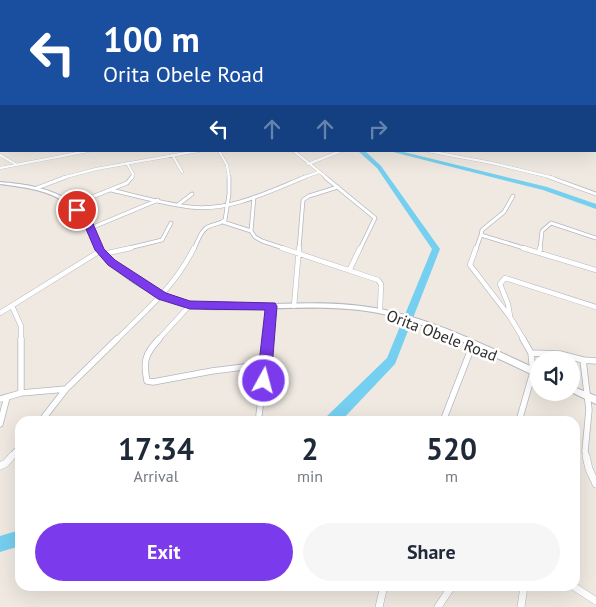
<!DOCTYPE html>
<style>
:root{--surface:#fff;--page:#f6f6f7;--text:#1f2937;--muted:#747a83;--accent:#7c3aed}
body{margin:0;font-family:"PT Sans",sans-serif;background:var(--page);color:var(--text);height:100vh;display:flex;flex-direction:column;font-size:19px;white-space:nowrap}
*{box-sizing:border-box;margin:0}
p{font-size:16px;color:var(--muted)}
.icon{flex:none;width:28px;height:28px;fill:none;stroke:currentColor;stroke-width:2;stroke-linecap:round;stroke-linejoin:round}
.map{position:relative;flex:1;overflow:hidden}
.sheet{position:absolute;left:15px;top:416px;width:565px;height:175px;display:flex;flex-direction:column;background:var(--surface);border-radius:15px;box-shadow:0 5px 20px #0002}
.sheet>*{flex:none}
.guide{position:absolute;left:0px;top:0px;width:596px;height:152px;box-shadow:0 5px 20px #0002;background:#1a4fa0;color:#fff;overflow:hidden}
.tools{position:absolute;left:530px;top:351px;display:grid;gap:10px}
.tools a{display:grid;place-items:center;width:50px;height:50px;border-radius:50%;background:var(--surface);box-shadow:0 5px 20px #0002;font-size:25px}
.pin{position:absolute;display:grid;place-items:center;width:42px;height:42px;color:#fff;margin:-21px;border:2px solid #fff;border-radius:50%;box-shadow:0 1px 5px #0007}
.me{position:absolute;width:55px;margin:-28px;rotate:7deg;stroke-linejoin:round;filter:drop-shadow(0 0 4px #0008)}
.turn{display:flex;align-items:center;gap:18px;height:105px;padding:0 20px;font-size:22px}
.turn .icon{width:65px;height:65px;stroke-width:2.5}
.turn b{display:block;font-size:35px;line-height:42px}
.lanes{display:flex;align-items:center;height:48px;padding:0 20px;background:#0003;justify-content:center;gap:25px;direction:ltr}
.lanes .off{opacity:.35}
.eta{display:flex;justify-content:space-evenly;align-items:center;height:85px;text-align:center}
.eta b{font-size:30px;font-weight:700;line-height:35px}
.cta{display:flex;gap:10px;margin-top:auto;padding:10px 20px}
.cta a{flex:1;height:58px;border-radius:30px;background:var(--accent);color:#fff;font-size:20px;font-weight:700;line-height:58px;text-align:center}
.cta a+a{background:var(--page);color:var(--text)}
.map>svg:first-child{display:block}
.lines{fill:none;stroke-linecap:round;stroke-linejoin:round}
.river{fill:#75cff0;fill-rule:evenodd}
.street-far4-casing{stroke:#b4b7c1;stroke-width:3}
.street-far3-casing{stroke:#b4b7c1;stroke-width:4.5}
.street-far2-casing{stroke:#b4b7c1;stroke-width:5.5}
.street-far1-casing{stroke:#b4b7c1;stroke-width:7}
.street-casing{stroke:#b4b7c1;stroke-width:8}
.secondary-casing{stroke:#b4b7c1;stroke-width:2}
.highway-casing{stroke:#c9c9c9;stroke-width:1}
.street-far4{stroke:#fff;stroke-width:2.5}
.street-far3{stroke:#fff;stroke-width:3}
.street-far2{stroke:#fff;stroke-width:4.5}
.street-far1{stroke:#fff;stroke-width:5.5}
.street{stroke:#fff;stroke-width:7}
.secondary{fill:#fff;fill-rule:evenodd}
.highway{fill:#ffa35c;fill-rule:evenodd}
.route{fill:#7c3aed;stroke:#51269a}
.labels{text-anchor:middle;stroke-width:5;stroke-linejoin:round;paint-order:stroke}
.street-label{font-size:16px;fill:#2e2e2e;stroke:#fff}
</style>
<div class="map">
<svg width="596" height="607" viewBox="0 0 596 607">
<rect width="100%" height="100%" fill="#efe9e1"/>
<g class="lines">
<path class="river" d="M595 140H596V144H595Z
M358 151H365L381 166 440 249 395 364 341 421H326L327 416 387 358 432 249 377 168Z
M389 151H400L547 187 596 204V209L543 190Z
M20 530V546L0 552V536Z"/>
<defs>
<path id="street-far4" d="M219 151 227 165 229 178
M294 151 327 178
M428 151 492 163 554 178
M0 155 17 165
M173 156 182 172
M127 163 133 174 132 178
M308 164 341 151
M0 168 88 151
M62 178 96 169 198 151
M302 178 319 172"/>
<path id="street-far3" d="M325 177 375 218 360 249
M549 177 596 194
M37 188 66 177
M111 190C137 196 164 204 190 207 230 212 270 191 305 177
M513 196 504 212 482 230 481 235 527 249
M179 204 192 194
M72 205 127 183 132 177
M223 222 251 231 255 237 262 241 286 249
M91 228 158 200
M251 231 254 197
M125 249 162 240 171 223
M194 249C198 241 201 229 210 226 215 224 220 224 225 220L229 194V177
M299 249 303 200 309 196 338 187
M476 249 481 235
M540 249 542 231 551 223 596 238"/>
<path id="street-far2" d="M282 248 378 280 381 284 380 311
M476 248 470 265 510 317 524 340
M523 248 596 270
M539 253 540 248
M103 254 131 248
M350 269 360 248
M12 306 21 326V340
M294 306 299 248
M0 313 100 251
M510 316 508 304 500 284 505 278 596 307
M116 340C146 311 175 286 194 248
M158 340 190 305
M269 340 271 306"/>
<path id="street-far1" d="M21 339V393
M159 339C145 354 143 361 147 381L153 382 212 371 267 364
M531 353 560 354 583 360
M0 399 21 393 66 389 117 339
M259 415 269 339
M41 421 66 389
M443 421 473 344
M519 421 533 372 531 353 523 339
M0 424 7 397
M11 457 20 447
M586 457 585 451 589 410 583 360 596 361"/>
<path id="street" d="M586 456 589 469 596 484
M0 466 6 463 12 456
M573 586 596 601
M379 607 384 586
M438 607 452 586
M521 607 524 586"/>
<path id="secondary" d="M0 182C25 184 52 188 73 203 82 210 89 219 94 230 96 236 98 242 101 248 113 268 157 293 180 300 188 302 197 303 206 304 262 307 319 298 375 308 432 318 486 346 539 370V377C525 372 511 364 497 358 458 339 416 319 373 312 318 303 262 311 206 309 174 306 144 292 119 272 111 266 102 259 97 250 93 244 91 236 88 229 84 219 78 211 69 205 50 190 24 187 0 184Z
M571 386 596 396V404L571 392Z"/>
<path id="highway" d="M0 84H1V86H0Z"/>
</defs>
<use href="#street-far4" class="street-far4-casing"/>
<use href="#street-far3" class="street-far3-casing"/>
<use href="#street-far2" class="street-far2-casing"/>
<use href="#street-far1" class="street-far1-casing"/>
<use href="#street" class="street-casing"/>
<use href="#secondary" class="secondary-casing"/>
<use href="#highway" class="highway-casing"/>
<use href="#street-far4" class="street-far4"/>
<use href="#street-far3" class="street-far3"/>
<use href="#street-far2" class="street-far2"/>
<use href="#street-far1" class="street-far1"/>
<use href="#street" class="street"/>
<use href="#secondary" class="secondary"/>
<use href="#highway" class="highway"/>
</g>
<linearGradient id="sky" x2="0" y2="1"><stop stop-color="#7abfeb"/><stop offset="0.49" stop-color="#f8f5f2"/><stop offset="1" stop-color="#f8f5f2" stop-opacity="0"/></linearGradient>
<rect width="596" height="164" fill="url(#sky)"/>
<path class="route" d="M77 207 80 208 91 219 104 249 115 260 166 293 190 301 275 303 277 306 271 381 269 386 264 387 259 386 257 381 265 310 190 309 158 299 108 265 95 250 83 222 73 210Z"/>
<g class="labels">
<g class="street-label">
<text transform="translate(442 335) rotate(21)" y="6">Orita Obele Road</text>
</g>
</g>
</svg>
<div class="tools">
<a><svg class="icon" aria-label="sound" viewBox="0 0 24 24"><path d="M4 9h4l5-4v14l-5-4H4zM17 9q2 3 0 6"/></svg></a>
</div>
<div class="pin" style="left:77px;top:210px;background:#d93025"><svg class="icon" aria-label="arrive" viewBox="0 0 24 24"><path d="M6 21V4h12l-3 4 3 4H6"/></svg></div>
<svg class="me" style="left:264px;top:381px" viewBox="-20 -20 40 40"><circle r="17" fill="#7c3aed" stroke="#fff" stroke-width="3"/><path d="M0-11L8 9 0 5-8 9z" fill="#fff"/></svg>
<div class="guide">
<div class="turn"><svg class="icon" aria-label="left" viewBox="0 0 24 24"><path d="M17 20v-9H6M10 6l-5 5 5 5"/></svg><div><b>100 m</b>Orita Obele Road</div></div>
<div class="lanes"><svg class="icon" aria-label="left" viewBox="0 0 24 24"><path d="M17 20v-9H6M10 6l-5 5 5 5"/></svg><svg class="icon off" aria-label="ahead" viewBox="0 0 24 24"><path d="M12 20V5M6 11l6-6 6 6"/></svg><svg class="icon off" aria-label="ahead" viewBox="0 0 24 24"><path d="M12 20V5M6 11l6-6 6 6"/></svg><svg class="icon off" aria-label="right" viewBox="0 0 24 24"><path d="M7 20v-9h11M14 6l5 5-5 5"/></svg></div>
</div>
<section class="sheet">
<div class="eta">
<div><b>17:34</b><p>Arrival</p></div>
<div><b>2</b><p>min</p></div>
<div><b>520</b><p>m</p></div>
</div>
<div class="cta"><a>Exit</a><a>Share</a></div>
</section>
</div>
